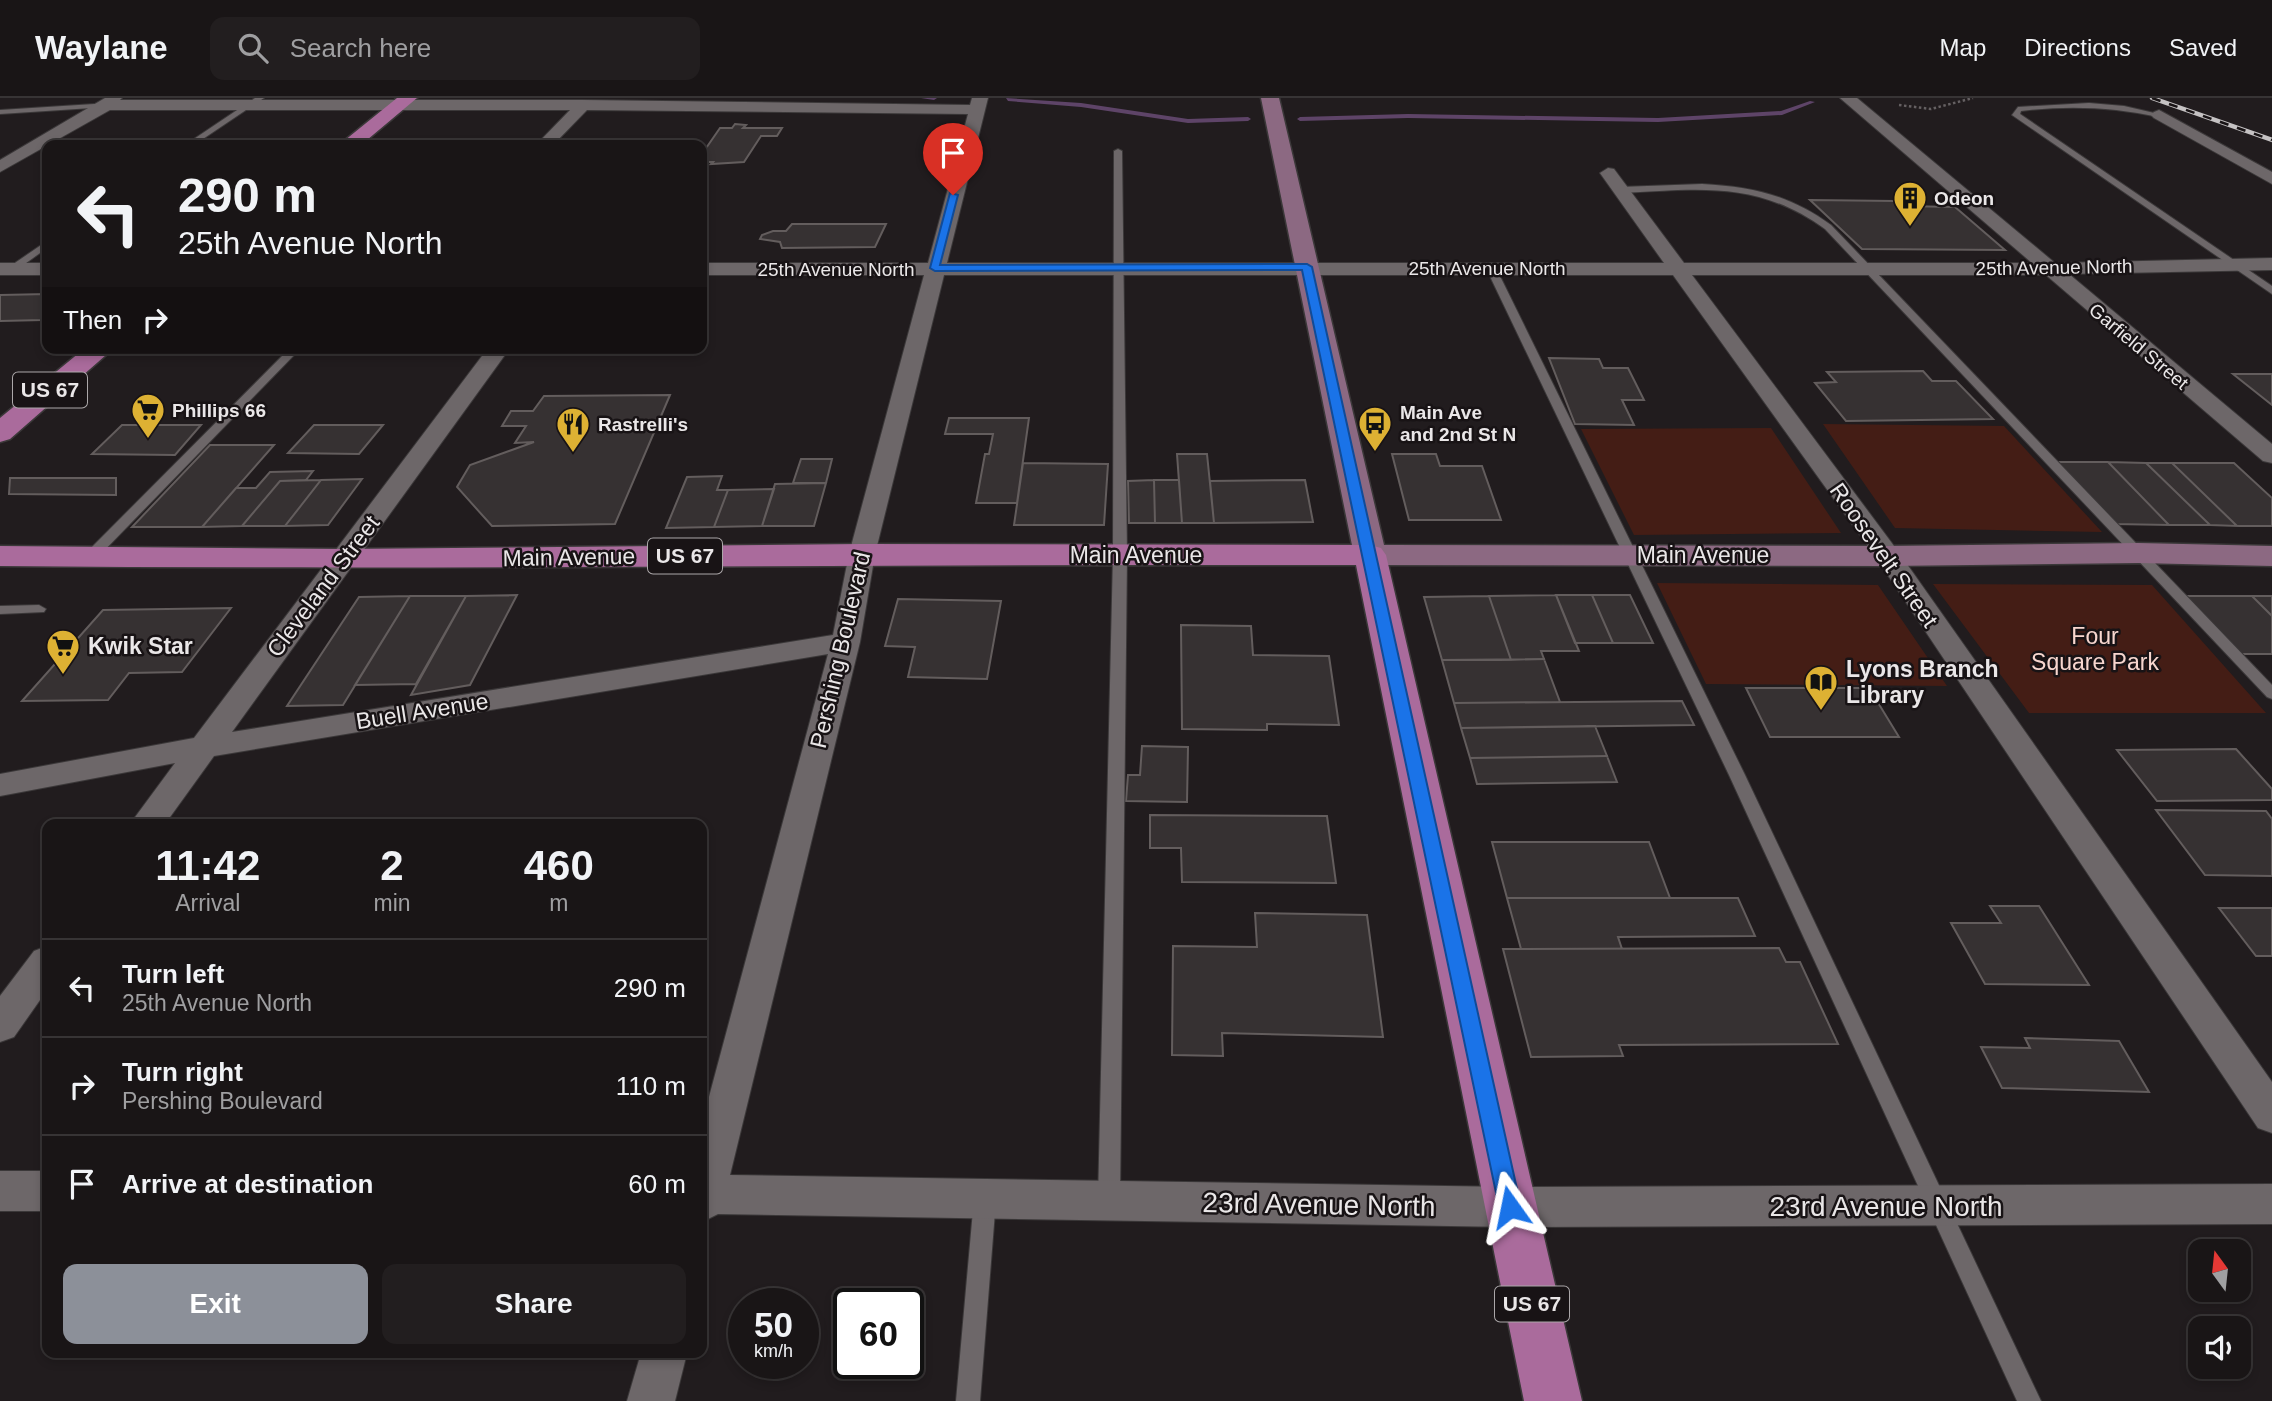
<!DOCTYPE html>
<style>
:root{--surface:#191516;--page:#221e1f;--text:#f1f3f6;--muted:#9f9fa1;--line:#373435;--accent:#8c9099}
body{margin:0;font-family:Helvetica,sans-serif;background:var(--page);color:var(--text);height:100vh;display:flex;flex-direction:column;font-size:26px;white-space:nowrap}
*{box-sizing:border-box;margin:0}
p{font-size:23px;color:var(--muted)}
.icon{flex:none;width:38px;height:38px;fill:none;stroke:currentColor;stroke-width:2;stroke-linecap:round;stroke-linejoin:round}
.map{position:relative;flex:1;overflow:hidden}
.drawer{position:absolute;left:42px;top:721px;width:665px;height:539px;display:flex;flex-direction:column;background:var(--surface);border-radius:14px;box-shadow:0 4px 10px #0003,0 0 0 2px var(--line)}
.drawer>*{flex:none}
.guide{position:absolute;left:42px;top:42px;width:665px;height:214px;border-radius:14px;box-shadow:0 4px 10px #0003,0 0 0 2px var(--line);background:#191516;color:var(--text);overflow:hidden}
.needle{width:46px;rotate:345deg}
.fabs{position:absolute;left:2188px;top:1141px;display:grid;gap:14px}
.fabs a{display:grid;place-items:center;width:63px;height:63px;border-radius:14px;background:var(--surface);box-shadow:0 4px 10px #0003,0 0 0 2px var(--line);font-size:35px}
.speed{position:absolute;left:728px;top:1190px;display:flex;gap:14px;font-size:35px;font-weight:700;text-align:center}
.speed>*{display:grid;place-content:center;width:91px;height:91px;border-radius:50%;background:var(--surface);box-shadow:0 4px 10px #0003,0 0 0 2px var(--line);line-height:1}
.speed small{font-size:18px;font-weight:400}
.speed .limit{border:4px solid #111;border-radius:10px;background:#fff;color:#111}
.pin{position:absolute;display:grid;place-items:center;width:60px;height:60px;color:#fff;margin:-72px -30px;border-radius:50% 50% 50% 0;rotate:-45deg;box-shadow:0 0 7px #0007}
.pin .icon{rotate:45deg}
.me{position:absolute;width:77px;margin:-38px;rotate:348deg;stroke-linejoin:round;filter:drop-shadow(0 0 5px #0008)}
.turn{display:flex;align-items:center;gap:24px;height:147px;padding:0 21px;font-size:32px}
.turn .icon{width:91px;height:91px;stroke-width:2.5}
.turn b{display:block;font-size:49px;line-height:60px}
.then{display:flex;align-items:center;height:66px;padding:0 21px;background:#0003;gap:14px;font-size:26px}
.eta{display:flex;justify-content:space-evenly;align-items:center;height:119px;text-align:center}
.eta b{font-size:42px;font-weight:800;line-height:49px}
.cta{display:flex;gap:14px;margin-top:auto;padding:14px 21px}
.cta a{flex:1;height:80px;border-radius:14px;background:var(--accent);color:#fff;font-size:28px;font-weight:800;line-height:80px;text-align:center}
.cta a+a{background:var(--page);color:var(--text)}
ul{padding:0;list-style:none}
li{display:flex;align-items:center;gap:21px;height:98px;padding:0 21px;border-top:2px solid var(--line)}
li div{flex:1}
li b{display:block;font-size:26px}
li em{font-style:normal}
header{display:flex;align-items:center;gap:42px;box-sizing:border-box;height:98px;padding:0 35px;background:var(--surface);border-bottom:2px solid var(--line)}
header strong{font-size:33px}
nav{display:flex;gap:38px;margin-inline-start:auto;font-size:24px}
.search{width:490px;height:63px;background:var(--page);display:flex;align-items:center;gap:18px;box-sizing:border-box;padding:0 24px;border-radius:14px;color:var(--muted);font-size:26px}
.map>svg:first-child{display:block}
.green{fill:#441d15}
.lines{fill:none;stroke-linecap:round;stroke-linejoin:round}
.stream{fill:#5e4468;fill-rule:evenodd}
.building{fill:#363132;stroke:#635d5d;stroke-width:2}
.lane-casing{stroke:#3b3839;stroke-width:2}
.street-casing{stroke:#3b3839;stroke-width:2}
.secondary-casing{stroke:#3b3839;stroke-width:3}
.primary-casing{stroke:#3b3839;stroke-width:3}
.path{stroke:#656062;stroke-width:2.5;stroke-dasharray:2.5 2.5;stroke-linecap:butt}
.lane{fill:#6d6769;fill-rule:evenodd}
.street{fill:#6d6769;fill-rule:evenodd}
.secondary{fill:#8c6982;fill-rule:evenodd}
.primary{fill:#aa6b9c;fill-rule:evenodd}
.rail-casing{stroke:#c5c2c3;stroke-width:4.5}
.rail{stroke:#181315;stroke-width:2.5;stroke-dasharray:9;stroke-linecap:butt}
.route{fill:#1a73e8;stroke:#114b97;stroke-width:2}
.labels{text-anchor:middle;stroke-width:5;stroke-linejoin:round;paint-order:stroke}
.far-poi-label{font-size:19px;font-weight:bold;fill:#eae7e8;stroke:#181315;text-anchor:start}
.far-street-label{font-size:19px;fill:#eae7e8;stroke:#181315}
.shield{fill:#181315;stroke:#aba7a9;stroke-width:2}
.shield-label{font-size:21px;font-weight:bold;fill:#eae7e8}
.street-label{font-size:23px;fill:#eae7e8;stroke:#181315}
.park-label{font-size:23px;fill:#f7d6ce;stroke:#181315}
.poi-label{font-size:23px;font-weight:bold;fill:#eae7e8;stroke:#181315;text-anchor:start}
.near-street-label{font-size:28px;fill:#eae7e8;stroke:#181315}
</style>
<header>
<strong>Waylane</strong>
<div class="search"><svg class="icon" aria-label="search" viewBox="0 0 24 24"><circle cx="10" cy="10" r="6"/><path d="M15 15l6 6"/></svg>Search here</div>
<nav><a>Map</a><a>Directions</a><a>Saved</a></nav>
</header>
<div class="map">
<svg width="2272" height="1303" viewBox="0 0 2272 1303">
<rect width="100%" height="100%" fill="#211c1e"/>
<path class="green" d="M1823 326 2004 328 2102 434 1895 430Z
M1771 330 1841 435 1634 437 1581 331Z
M1657 485 1878 487 1947 588 1706 586Z
M1933 486 2152 487 2266 615H2029Z"/>
<g class="lines">
<path class="stream" d="M921 0H937L934 2Z
M1006 0 1081 5 1188 21 1248 19 1251 21 1248 23 1188 25 1081 9 1008 3Z
M1810 3 1815 4 1782 17 1658 24 1408 20 1300 23 1297 21 1300 19 1408 16 1658 20 1781 13Z"/>
</g>
<path class="building" d="M735 26 746 27 743 30H782L777 38H761L744 64 711 66 713 64H702V56L720 30H732Z
M1810 102 1895 103 1902 108 1955 109 2005 152 1862 151Z
M792 126H886L875 149 782 150 780 144 760 141 762 137 773 133H786Z
M47 196V219L43 222 0 223V197Z
M1549 260 1599 261 1603 270H1628L1644 302H1622L1634 327 1575 326Z
M1923 273 1932 283H1956L1993 321 1846 323 1815 285 1836 284 1827 274Z
M2233 276H2272V307Z
M670 297 615 426 492 428 457 389 470 367 534 344 515 345 526 328H502L511 313H533L544 298Z
M949 320H1029L1017 405H976L985 356H989L993 336H945Z
M122 327H201L175 357 92 356Z
M314 327H383L359 356 288 355Z
M210 347H274L202 429H132Z
M1177 356H1207L1214 425H1182Z
M1392 356H1436L1440 368H1482L1501 422H1409Z
M801 361H832L826 385H793Z
M2056 364H2108L2169 427 2114 426Z
M2108 364 2146 365 2210 427H2169Z
M1023 365 1108 366 1104 427H1014Z
M2146 365H2172L2237 428 2210 427Z
M2172 365H2234L2272 400V428H2237Z
M313 373 306 382 280 383 242 428 202 429 236 390H256L270 374Z
M722 378 717 392H728L714 429 666 430 687 379Z
M10 380H116V397L9 396Z
M362 381 328 427 285 428 321 382Z
M321 382 285 428H242L280 383Z
M1154 382 1155 425H1129L1128 383Z
M1154 382H1179L1182 425H1155Z
M1305 382 1313 424 1214 425 1210 383Z
M826 385 814 428H762L775 386Z
M774 391 762 428 714 429 728 392Z
M517 497 470 587 411 597 466 498Z
M1556 497H1592L1613 545H1575Z
M1556 497 1579 553H1541L1544 561 1511 562 1489 498Z
M1592 497H1630L1653 545H1613Z
M410 498H466L416 586 355 587Z
M410 498 343 607 287 608 359 499Z
M1489 498 1511 562H1442L1424 499Z
M2182 498H2252L2272 518V556H2237Z
M2252 498H2272V518Z
M898 501 1001 503 987 581 908 579 915 549 885 548Z
M231 510 182 574 129 575 108 602 22 603 103 512Z
M1181 527 1251 528 1253 557 1329 558 1339 627 1267 626V632L1182 631Z
M1544 561 1560 604 1454 605 1442 562Z
M1746 590H1869L1899 639H1770Z
M1682 603 1694 627 1461 630 1454 605Z
M1595 628 1607 658 1470 660 1461 630Z
M1142 648 1188 649 1187 704 1126 703 1128 677H1140Z
M2236 651 2272 691V702L2157 703 2117 652Z
M1607 658 1617 684 1477 686 1470 660Z
M2156 712 2266 713 2272 721V778L2205 777Z
M1150 717 1327 718 1336 785 1182 784 1181 750H1150Z
M1492 744H1649L1670 800H1507Z
M1507 800H1738L1755 838 1618 839 1622 851H1521Z
M1990 808H2039L2089 887 1985 886 1951 825H2001Z
M2219 810H2272V858H2256Z
M1255 815 1367 817 1383 939 1222 935 1223 958 1172 957 1173 848 1257 849Z
M1779 850 1786 864H1800L1838 946 1619 947 1623 958 1531 959 1503 851Z
M2025 940 2119 943 2149 994 2002 990 1981 949 2030 950Z"/>
<g class="lines">
<defs>
<path id="lane" d="M255 0H264L194 47H185Z
M110 5 107 9 0 16V12Z
M2089 5 2124 8 2163 17 2159 19C2113 9 2068 7 2021 13L2020 16 2272 188V196L2012 17 2018 9Z
M1118 51 1122 53 1127 457 1120 1103 1117 1110 1109 1113 1101 1110 1098 1103 1113 457 1114 53Z
M1702 86C1754 89 1789 97 1831 127L2272 587V601L2267 599 1825 131C1757 82 1699 91 1620 95L1616 92 1620 89Z
M47 143V150L15 173H9V169Z
M1488 168 1496 170 1745 677 2041 1303H2017L1729 677 1486 170Z
M290 250H301L95 462H85V456Z
M39 507 46 511 44 514 0 516V508Z
M985 1091 993 1094 996 1101 980 1303H956L974 1101 977 1094Z"/>
<path id="street" d="M105 0H122L120 2H583L970 7 972 0H988L947 165H1664L1600 75 1608 70 1614 71 1684 165H2032L1840 0H1857L2055 165 2272 160V172L2069 176 2272 346V365L2263 363 2046 177H1692L1897 452 2272 984V1035L2258 1030 1877 461 1673 177H944L875 456 860 544 730 1077 1510 1089 2272 1086V1126L1510 1129 718 1116 702 1124V1025L828 556 214 658 165 726H130L175 665 0 698V676L194 640 488 250H510L232 634 833 537 849 456 924 177H702V165H928L968 16 587 12 553 47H536L570 12H110L0 74V62Z
M2159 12 2272 74V86L2154 20 2151 17 2154 14Z
M0 165H47V177H0Z
M47 848V892L14 939 0 944V898L34 853Z
M0 1073H47V1113H0Z
M641 1255H687L675 1303H627Z"/>
<path id="secondary" d="M1261 0H1279L1384 447 1888 448 2138 445 2272 448V468L2138 465 1888 468 1370 467 1359 464 1354 457Z"/>
<path id="primary" d="M397 0H417L361 47H339Z
M85 250H114L10 341 0 344V320Z
M862 446 1370 447 1381 450 1386 457 1582 1303H1524L1356 467C904 466 452 472 0 468V448L343 451Z"/>
</defs>
<use href="#lane" class="lane-casing"/>
<use href="#street" class="street-casing"/>
<use href="#secondary" class="secondary-casing"/>
<use href="#primary" class="primary-casing"/>
<path class="path" d="M1899 7 1931 11 1973 0"/>
<use href="#lane" class="lane"/>
<use href="#street" class="street"/>
<use href="#secondary" class="secondary"/>
<use href="#primary" class="primary"/>
<defs>
<path id="rail" d="M2152 0 2272 42"/>
</defs>
<use href="#rail" class="rail-casing"/>
<use href="#rail" class="rail"/>
</g>
<path class="route" d="M950 95 958 97 940 167 1307 166 1312 169 1521 1109 1518 1116 1510 1119 1502 1116 1499 1109 1302 172 935 173 930 170Z"/>
<defs>
<symbol id="building-pin" viewBox="-11 -11 22 30"><path d="M0 17L-7.5 6A9.5 9.5 0 1 1 7.5 6Z" fill="#ddb133" stroke="#181315"/><path d="M-4-6H4V6H1V3H-1V6H-4ZM-2.5-4.3h1.7v1.8h-1.7ZM.8-4.3h1.7v1.8H.8ZM-2.5-1h1.7V.8h-1.7ZM.8-1h1.7V.8H.8Z" fill="#111"/></symbol>
<symbol id="supermarket-pin" viewBox="-11 -11 22 30"><path d="M0 17L-7.5 6A9.5 9.5 0 1 1 7.5 6Z" fill="#ddb133" stroke="#181315"/><path d="M-6-5.5h2.5l.6 2H6L4.5 2H-2.5L-4.4-4H-6ZM-1.5 3.2a1.3 1.3 0 1 0 .1 0ZM3 3.2a1.3 1.3 0 1 0 .1 0Z" fill="#111"/></symbol>
<symbol id="bus-pin" viewBox="-11 -11 22 30"><path d="M0 17L-7.5 6A9.5 9.5 0 1 1 7.5 6Z" fill="#ddb133" stroke="#181315"/><path d="M-5-6H5V4H4V6H2V4H-2V6H-4V4H-5ZM-3.5-4V0h7V-4ZM-3.5 1.2v1.5H-2V1.2ZM2 1.2v1.5H3.5V1.2Z" fill="#111"/></symbol>
<symbol id="restaurant-pin" viewBox="-11 -11 22 30"><path d="M0 17L-7.5 6A9.5 9.5 0 1 1 7.5 6Z" fill="#ddb133" stroke="#181315"/><path d="M-5-6h1v4h1v-4h1v4h1v-4h1v5L-1.5 .5V6h-2V.5L-5-1ZM5-6V6H3V1.5H1.5Q1.5-4 5-6Z" fill="#111"/></symbol>
<symbol id="library-pin" viewBox="-11 -11 22 30"><path d="M0 17L-7.5 6A9.5 9.5 0 1 1 7.5 6Z" fill="#ddb133" stroke="#181315"/><path d="M-6-4Q-3-5.5-.7-3.5V5Q-3 3-6 4ZM6-4Q3-5.5 .7-3.5V5Q3 3 6 4Z" fill="#111"/></symbol>
</defs>
<g fill-rule="evenodd">
<use href="#building-pin" x="1891" y="81" width="38" height="52"/>
<use href="#supermarket-pin" x="129" y="293" width="38" height="52"/>
<use href="#bus-pin" x="1356" y="306" width="38" height="52"/>
<use href="#restaurant-pin" x="554" y="307" width="38" height="52"/>
<use href="#supermarket-pin" x="44" y="529" width="38" height="52"/>
<use href="#library-pin" x="1802" y="565" width="38" height="52"/>
</g>
<g class="labels">
<g class="far-poi-label">
<text x="1934" y="107">Odeon</text>
<text x="172" y="319">Phillips 66</text>
<text x="1400" y="321">Main Ave<tspan x="1400" dy="22">and 2nd St N</tspan></text>
<text x="598" y="333">Rastrelli's</text>
</g>
<g class="far-street-label">
<text transform="translate(2054 169) rotate(-1)" y="7">25th Avenue North</text>
<text x="1487" y="177">25th Avenue North</text>
<text x="836" y="178">25th Avenue North</text>
<text transform="translate(2139 248) rotate(40)" y="7">Garfield Street</text>
</g>
<g class="shield">
<rect x="13" y="274.5" width="74" height="35" rx="5"/>
<rect x="648" y="440.5" width="74" height="35" rx="5"/>
<rect x="1495" y="1188.5" width="74" height="35" rx="5"/>
</g>
<g class="shield-label">
<text x="50" y="299">US 67</text>
<text x="685" y="465">US 67</text>
<text x="1532" y="1213">US 67</text>
</g>
<g class="street-label">
<text x="1136" y="465">Main Avenue</text>
<text x="1703" y="465">Main Avenue</text>
<text transform="translate(1884 457) rotate(55)" y="8">Roosevelt Street</text>
<text transform="translate(569 459) rotate(-1)" y="8">Main Avenue</text>
<text transform="translate(323 488) rotate(-53)" y="8">Cleveland Street</text>
<text transform="translate(840 552) rotate(-77)" y="8">Pershing Boulevard</text>
<text transform="translate(422 613) rotate(-9)" y="8">Buell Avenue</text>
</g>
<g class="park-label">
<text x="2095" y="546">Four<tspan x="2095" dy="26">Square Park</tspan></text>
</g>
<g class="poi-label">
<text x="88" y="556">Kwik Star</text>
<text x="1846" y="579">Lyons Branch<tspan x="1846" dy="26">Library</tspan></text>
</g>
<g class="near-street-label">
<text transform="translate(1319 1106) rotate(1)" y="10">23rd Avenue North</text>
<text x="1886" y="1118">23rd Avenue North</text>
</g>
</g>
</svg>
<div class="fabs">
<a><svg class="needle" viewBox="-14 -14 28 28"><path d="M0-13l5 13h-10z" fill="#e53935"/><path d="M0 13l5-13h-10z" fill="#9f9fa1"/></svg></a>
<a><svg class="icon" aria-label="sound" viewBox="0 0 24 24"><path d="M4 9h4l5-4v14l-5-4H4zM17 9q2 3 0 6"/></svg></a>
</div>
<div class="speed"><div>50<small>km/h</small></div><div class="limit">60</div></div>
<div class="pin" style="left:953px;top:97px;background:#d93025"><svg class="icon" aria-label="arrive" viewBox="0 0 24 24"><path d="M6 21V4h12l-3 4 3 4H6"/></svg></div>
<svg class="me" style="left:1510px;top:1109px" viewBox="-20 -20 40 40"><path d="M0-17L14 15 0 8-14 15z" fill="#1a73e8" stroke="#fff" stroke-width="4"/></svg>
<div class="guide">
<div class="turn"><svg class="icon" aria-label="left" viewBox="0 0 24 24"><path d="M17 20v-9H6M10 6l-5 5 5 5"/></svg><div><b>290 m</b>25th Avenue North</div></div>
<div class="then">Then<svg class="icon" aria-label="right" viewBox="0 0 24 24"><path d="M7 20v-9h11M14 6l5 5-5 5"/></svg></div>
</div>
<section class="drawer">
<div class="eta">
<div><b>11:42</b><p>Arrival</p></div>
<div><b>2</b><p>min</p></div>
<div><b>460</b><p>m</p></div>
</div>
<ul>
<li><svg class="icon" aria-label="left" viewBox="0 0 24 24"><path d="M17 20v-9H6M10 6l-5 5 5 5"/></svg><div><b>Turn left</b><p>25th Avenue North</p></div><em>290 m</em></li>
<li><svg class="icon" aria-label="right" viewBox="0 0 24 24"><path d="M7 20v-9h11M14 6l5 5-5 5"/></svg><div><b>Turn right</b><p>Pershing Boulevard</p></div><em>110 m</em></li>
<li><svg class="icon" aria-label="arrive" viewBox="0 0 24 24"><path d="M6 21V4h12l-3 4 3 4H6"/></svg><div><b>Arrive at destination</b></div><em>60 m</em></li>
</ul>
<div class="cta"><a>Exit</a><a>Share</a></div>
</section>
</div>
